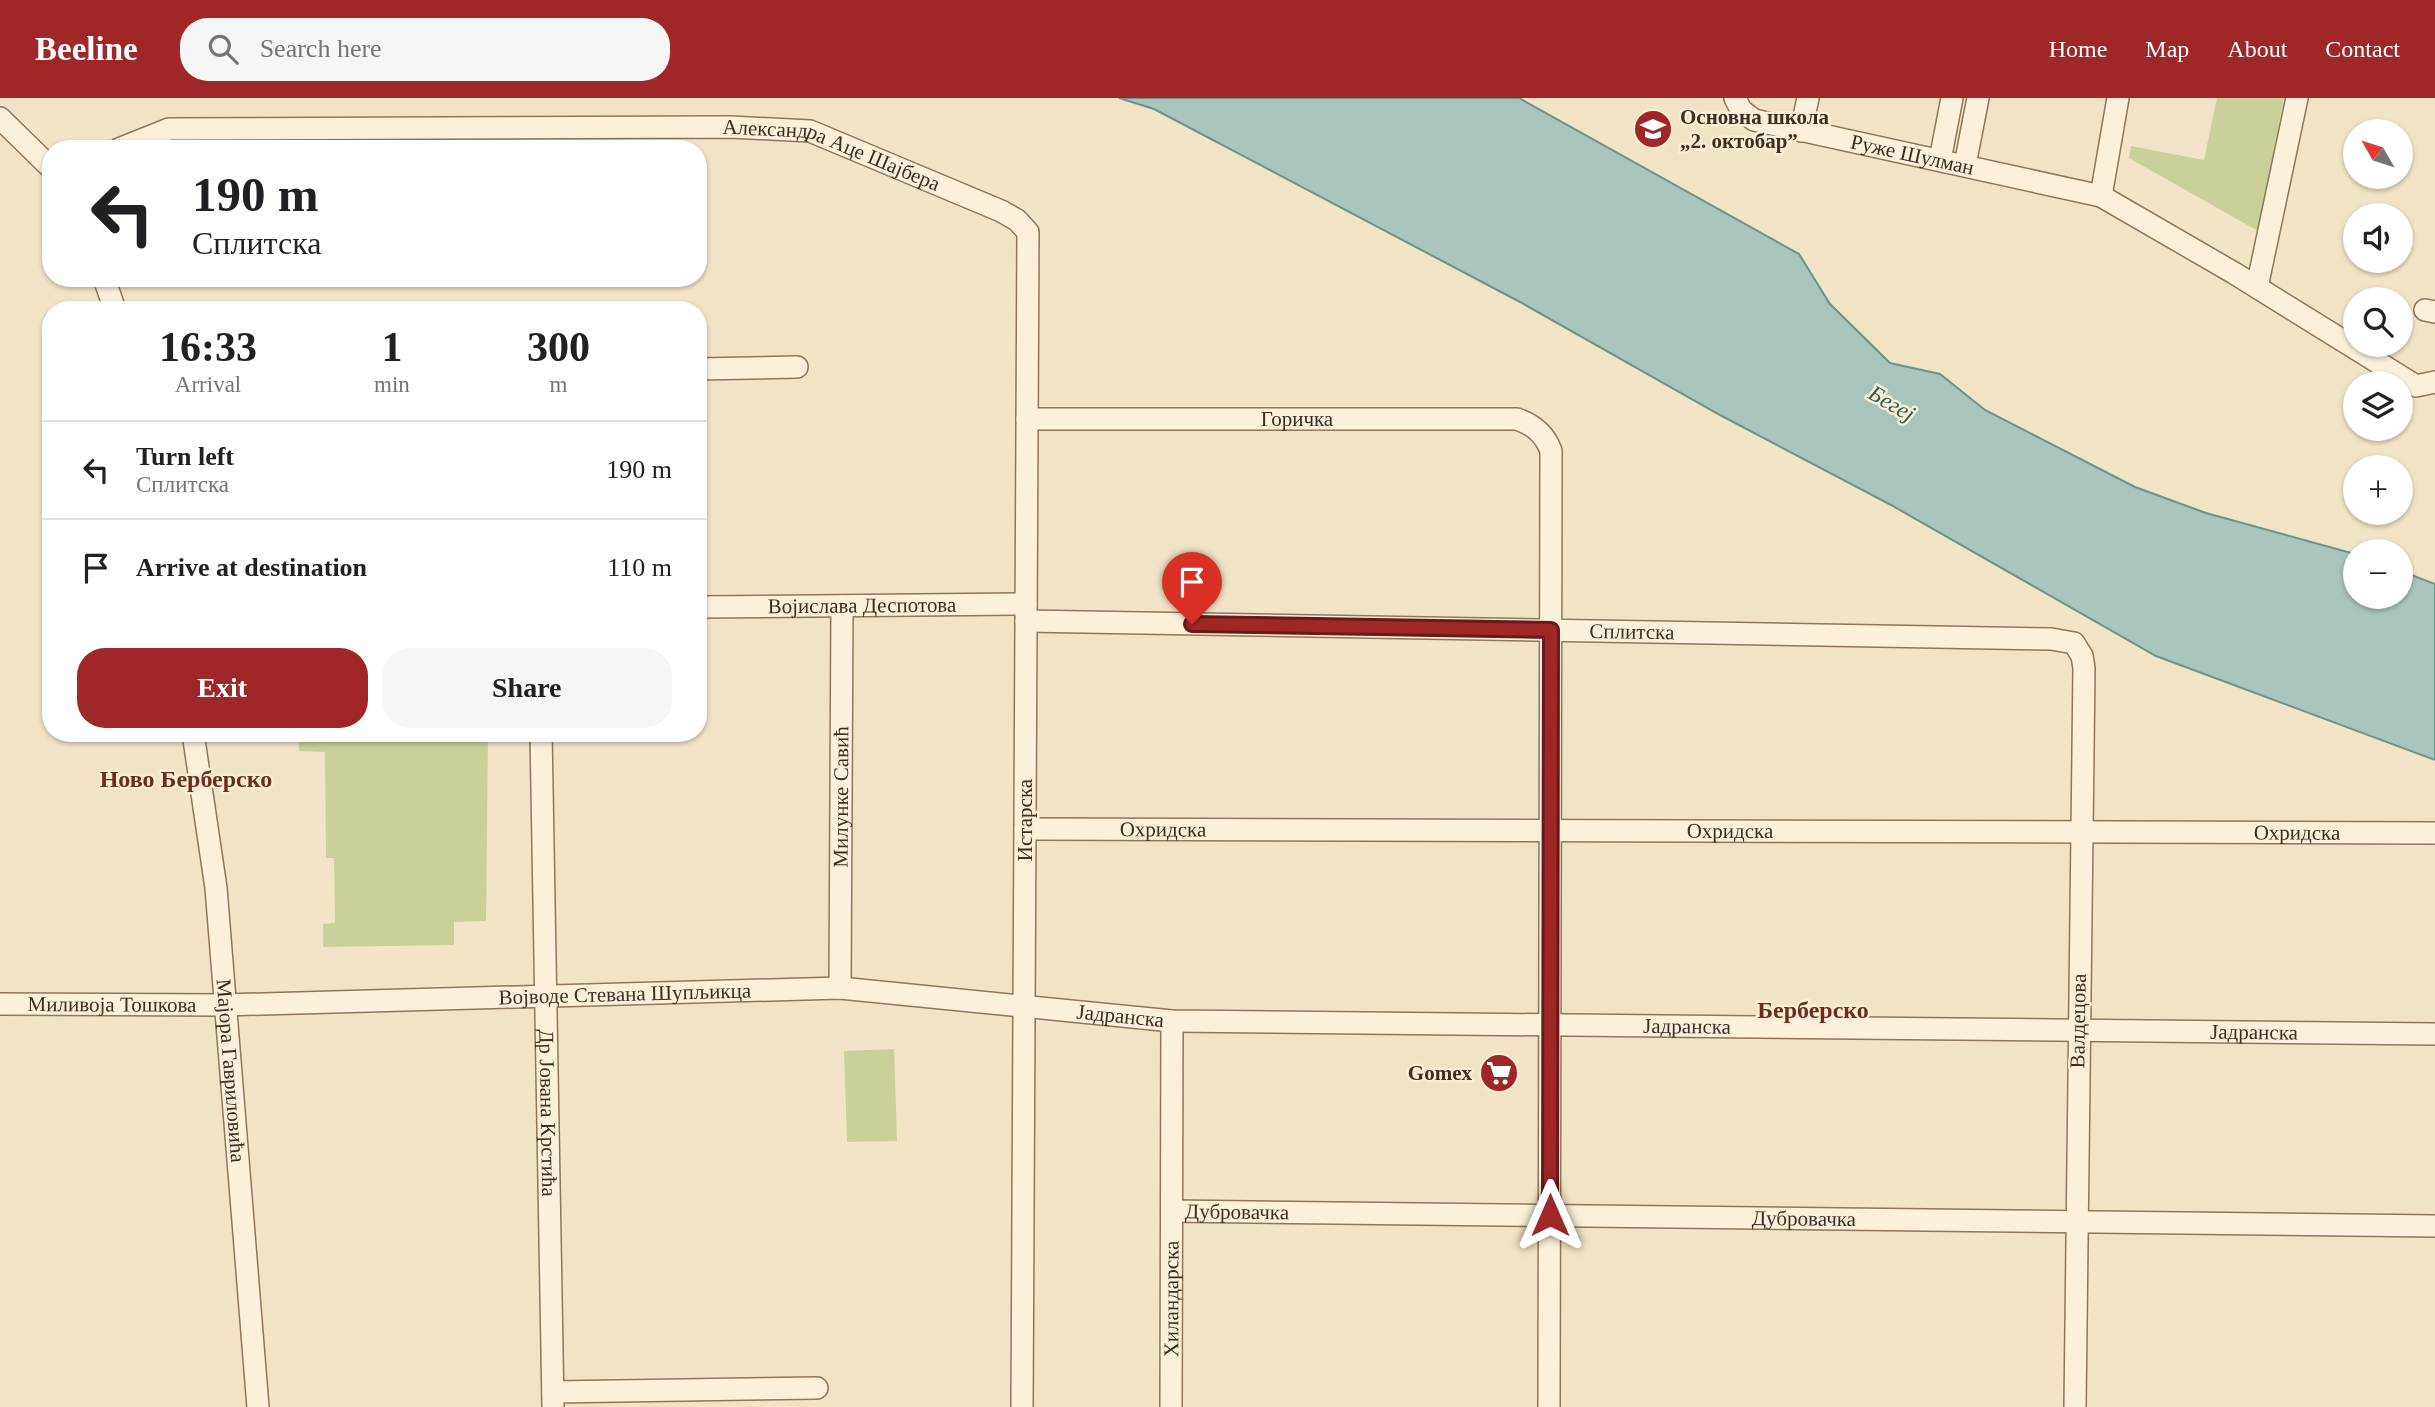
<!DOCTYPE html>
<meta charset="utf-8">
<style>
:root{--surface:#fff;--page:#f6f6f6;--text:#202124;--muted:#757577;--line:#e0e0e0;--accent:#a02727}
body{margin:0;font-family:"Times New Roman",serif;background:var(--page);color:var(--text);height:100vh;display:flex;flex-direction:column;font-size:26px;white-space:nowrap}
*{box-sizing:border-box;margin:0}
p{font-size:23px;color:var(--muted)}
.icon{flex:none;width:38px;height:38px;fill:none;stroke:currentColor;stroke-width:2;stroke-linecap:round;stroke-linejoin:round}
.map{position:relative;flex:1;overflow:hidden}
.drawer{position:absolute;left:42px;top:203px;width:665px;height:441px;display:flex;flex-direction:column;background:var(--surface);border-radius:28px;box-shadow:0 2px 5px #0004}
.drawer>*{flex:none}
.guide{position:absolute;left:42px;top:42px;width:665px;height:147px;border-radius:28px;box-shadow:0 2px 5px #0004;background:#fff;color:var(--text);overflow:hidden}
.needle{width:46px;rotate:309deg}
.controls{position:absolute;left:2343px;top:21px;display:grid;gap:14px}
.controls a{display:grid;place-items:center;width:70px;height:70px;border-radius:50%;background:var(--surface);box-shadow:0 2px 5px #0004;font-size:35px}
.pin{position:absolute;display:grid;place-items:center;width:60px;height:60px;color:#fff;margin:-72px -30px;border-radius:50% 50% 50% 0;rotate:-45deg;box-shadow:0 0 7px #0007}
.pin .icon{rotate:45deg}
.me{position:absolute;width:77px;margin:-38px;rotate:0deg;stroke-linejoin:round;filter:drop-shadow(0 0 5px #0008)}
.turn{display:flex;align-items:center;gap:24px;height:147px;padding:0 35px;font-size:32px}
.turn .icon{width:91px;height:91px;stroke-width:2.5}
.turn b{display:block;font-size:49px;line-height:60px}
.eta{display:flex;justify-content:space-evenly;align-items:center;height:119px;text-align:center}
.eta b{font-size:42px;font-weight:700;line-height:49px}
.cta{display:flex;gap:14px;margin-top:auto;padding:14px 35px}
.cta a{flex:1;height:80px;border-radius:28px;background:var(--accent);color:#fff;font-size:28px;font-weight:700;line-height:80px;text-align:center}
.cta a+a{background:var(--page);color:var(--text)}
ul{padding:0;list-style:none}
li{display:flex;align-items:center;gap:21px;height:98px;padding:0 35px;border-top:2px solid var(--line)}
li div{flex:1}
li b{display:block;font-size:26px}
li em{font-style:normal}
header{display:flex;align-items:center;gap:42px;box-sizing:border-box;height:98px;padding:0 35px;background:var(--accent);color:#fff}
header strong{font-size:33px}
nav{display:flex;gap:38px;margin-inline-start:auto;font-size:24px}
.search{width:490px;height:63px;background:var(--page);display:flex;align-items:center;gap:18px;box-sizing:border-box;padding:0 24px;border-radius:28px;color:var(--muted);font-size:26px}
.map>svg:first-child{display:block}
.green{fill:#c9d099}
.water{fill:#a8c4bc;stroke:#6d938a;stroke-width:2}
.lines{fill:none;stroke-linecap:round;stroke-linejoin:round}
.minor-casing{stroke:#8e765a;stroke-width:24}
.minor{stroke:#fbf1da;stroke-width:21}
.route-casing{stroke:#681919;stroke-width:18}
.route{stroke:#a02727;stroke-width:12}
.labels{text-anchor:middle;stroke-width:5;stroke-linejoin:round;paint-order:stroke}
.poi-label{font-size:21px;font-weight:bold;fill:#3d2e1f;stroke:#f8eed6;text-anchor:start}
.street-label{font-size:21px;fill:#3d2e1f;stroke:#f8eed6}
.water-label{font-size:23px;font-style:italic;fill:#2d5d5b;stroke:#f8eed6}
.quarter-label{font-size:24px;font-weight:bold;fill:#6c2d1c;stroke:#f8eed6}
</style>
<header>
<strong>Beeline</strong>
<div class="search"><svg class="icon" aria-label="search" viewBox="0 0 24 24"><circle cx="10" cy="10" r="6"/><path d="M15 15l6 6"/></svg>Search here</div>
<nav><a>Home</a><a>Map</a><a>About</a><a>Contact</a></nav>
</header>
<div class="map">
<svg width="2435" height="1309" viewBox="0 0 2435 1309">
<rect width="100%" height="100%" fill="#f1e4c6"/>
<path class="green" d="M2217 0H2284L2258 133 2129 60 2131 48 2204 62Z
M299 635H488L486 823 454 824V847L323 849V826L335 825 334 760H326L325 654 299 653Z
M894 951 897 1043 847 1044 844 953Z"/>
<path class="water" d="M1119 0H1519L1799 156 1830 206 1890 265 1940 276 1985 312 2135 389 2206 415 2355 456 2356 499H2401V473L2435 486V662L2156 558 1891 407 1720 317 1520 204 1154 11Z"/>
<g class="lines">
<defs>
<g id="minor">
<path id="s1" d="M1735 0 1741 12 1754 22 2101 98 2118 0"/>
<path d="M0 20 51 70"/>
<path d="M1801 33 1808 0"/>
<path id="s2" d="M119 51 169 31 730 29 810 33 1001 113 1017 122 1028 134 1022 1309"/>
<path d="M1940 62 1952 0"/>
<path d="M1965 67 1978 0"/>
<path d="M2101 98 2234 175 2416 288 2435 284"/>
<path d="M104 180 115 212"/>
<path d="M2257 189 2297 0"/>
<path d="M2425 212 2435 214"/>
<path d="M698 271 797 269"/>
<path id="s3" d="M1027 321H1517C1534 327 1545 336 1551 353L1549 1309"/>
<path id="s4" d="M698 509 1026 506"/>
<path id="s5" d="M1026 523 2051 541 2074 545 2082 558 2084 570 2075 1309"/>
<path id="s6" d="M193 635 216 790 258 1309"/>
<path id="s7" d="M541 635 553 1309"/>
<path id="s8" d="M1025 731 2435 735"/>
<path id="s9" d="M840 890 842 508"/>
<path id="s10" d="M0 906 224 907 840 890 1172 923 2435 936"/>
<path id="s11" d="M1172 1113 2435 1128"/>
<path d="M553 1294 817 1290"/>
<path id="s12" d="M1171 1309 1172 923"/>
</g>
</defs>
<use href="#minor" class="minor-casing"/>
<use href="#minor" class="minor"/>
</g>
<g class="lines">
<defs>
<path id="route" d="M1192 526 1551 532 1550 1117"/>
</defs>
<use href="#route" class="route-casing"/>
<use href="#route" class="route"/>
</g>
<defs>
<symbol id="school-disc" viewBox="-11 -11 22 22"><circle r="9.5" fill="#a02727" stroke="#f8eed6"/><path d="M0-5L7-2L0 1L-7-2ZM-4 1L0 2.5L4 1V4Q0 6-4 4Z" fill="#fff"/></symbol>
<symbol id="supermarket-disc" viewBox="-11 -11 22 22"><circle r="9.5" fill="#a02727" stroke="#f8eed6"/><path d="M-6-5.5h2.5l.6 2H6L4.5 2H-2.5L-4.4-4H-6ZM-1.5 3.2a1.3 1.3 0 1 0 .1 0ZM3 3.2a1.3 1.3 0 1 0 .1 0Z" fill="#fff"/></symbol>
</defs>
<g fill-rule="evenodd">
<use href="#school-disc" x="1631" y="9" width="44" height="44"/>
<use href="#supermarket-disc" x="1477" y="953" width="44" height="44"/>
</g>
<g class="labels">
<g class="poi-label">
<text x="1680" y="26">Основна школа<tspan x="1680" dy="24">„2. октобар”</tspan></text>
<text x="1472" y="982" text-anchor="end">Gomex</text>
</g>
<g class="street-label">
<text dy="7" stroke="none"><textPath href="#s1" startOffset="192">Руже Шулман</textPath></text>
<text dy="7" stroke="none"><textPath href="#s2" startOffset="721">Александра Аце Шајбера</textPath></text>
<text dy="7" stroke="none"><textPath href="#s3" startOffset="270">Горичка</textPath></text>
<text dy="7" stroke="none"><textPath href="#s4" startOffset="164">Војислава Деспотова</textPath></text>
<text dy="7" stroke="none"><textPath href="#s5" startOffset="606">Сплитска</textPath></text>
<text dy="7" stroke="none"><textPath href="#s9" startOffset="191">Милунке Савић</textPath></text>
<text transform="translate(1025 722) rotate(-90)" y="7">Истарска</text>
<text dy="7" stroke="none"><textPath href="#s8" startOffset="138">Охридска</textPath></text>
<text dy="7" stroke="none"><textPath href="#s8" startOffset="705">Охридска</textPath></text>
<text dy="7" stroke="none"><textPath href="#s8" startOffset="1272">Охридска</textPath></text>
<text dy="7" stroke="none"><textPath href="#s10" startOffset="625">Војводе Стевана Шупљикца</textPath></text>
<text dy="7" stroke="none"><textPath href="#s10" startOffset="112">Миливоја Тошкова</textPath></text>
<text dy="7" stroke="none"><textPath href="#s10" startOffset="1122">Јадранска</textPath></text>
<text transform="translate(2078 923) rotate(-89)" y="7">Валдецова</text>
<text dy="7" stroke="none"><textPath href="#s10" startOffset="1689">Јадранска</textPath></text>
<text dy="7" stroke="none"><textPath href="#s10" startOffset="2256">Јадранска</textPath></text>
<text dy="7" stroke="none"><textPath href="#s6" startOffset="340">Мајора Гавриловића</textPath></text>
<text dy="7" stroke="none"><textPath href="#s7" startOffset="380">Др Јована Крстића</textPath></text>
<text dy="7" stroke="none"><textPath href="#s11" startOffset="65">Дубровачка</textPath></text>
<text dy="7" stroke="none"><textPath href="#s11" startOffset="632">Дубровачка</textPath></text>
<text dy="7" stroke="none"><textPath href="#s12" startOffset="108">Хиландарска</textPath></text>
</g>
<g class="water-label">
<text transform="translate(1892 305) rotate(30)" y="8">Бегеј</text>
</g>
<g class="quarter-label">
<text x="186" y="689">Ново Берберско</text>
<text x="1813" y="920">Берберско</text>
</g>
</g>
</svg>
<div class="controls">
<a><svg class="needle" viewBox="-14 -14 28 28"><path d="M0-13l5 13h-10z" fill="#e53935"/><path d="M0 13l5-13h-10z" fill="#757577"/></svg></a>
<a><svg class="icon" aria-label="sound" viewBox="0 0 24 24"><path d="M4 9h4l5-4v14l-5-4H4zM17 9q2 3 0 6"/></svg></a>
<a><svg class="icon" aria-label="search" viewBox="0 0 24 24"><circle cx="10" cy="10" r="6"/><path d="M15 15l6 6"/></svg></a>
<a><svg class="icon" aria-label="layers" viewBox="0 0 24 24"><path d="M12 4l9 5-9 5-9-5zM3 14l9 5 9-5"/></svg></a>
<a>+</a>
<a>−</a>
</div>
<div class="pin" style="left:1192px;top:526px;background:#d93025"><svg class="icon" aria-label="arrive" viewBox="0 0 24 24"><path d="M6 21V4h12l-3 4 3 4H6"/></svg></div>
<svg class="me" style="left:1550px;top:1117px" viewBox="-20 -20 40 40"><path d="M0-17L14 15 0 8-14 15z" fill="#a02727" stroke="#fff" stroke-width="4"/></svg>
<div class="guide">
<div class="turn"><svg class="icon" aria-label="left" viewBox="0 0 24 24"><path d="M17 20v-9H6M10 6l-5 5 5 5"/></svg><div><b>190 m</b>Сплитска</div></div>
</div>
<section class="drawer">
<div class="eta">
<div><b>16:33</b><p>Arrival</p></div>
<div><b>1</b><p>min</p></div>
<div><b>300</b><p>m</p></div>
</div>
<ul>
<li><svg class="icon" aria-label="left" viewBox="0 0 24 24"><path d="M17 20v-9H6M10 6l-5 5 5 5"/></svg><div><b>Turn left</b><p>Сплитска</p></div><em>190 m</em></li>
<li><svg class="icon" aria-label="arrive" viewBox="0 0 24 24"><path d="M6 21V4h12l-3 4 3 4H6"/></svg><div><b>Arrive at destination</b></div><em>110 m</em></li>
</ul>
<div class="cta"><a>Exit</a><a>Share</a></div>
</section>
</div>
